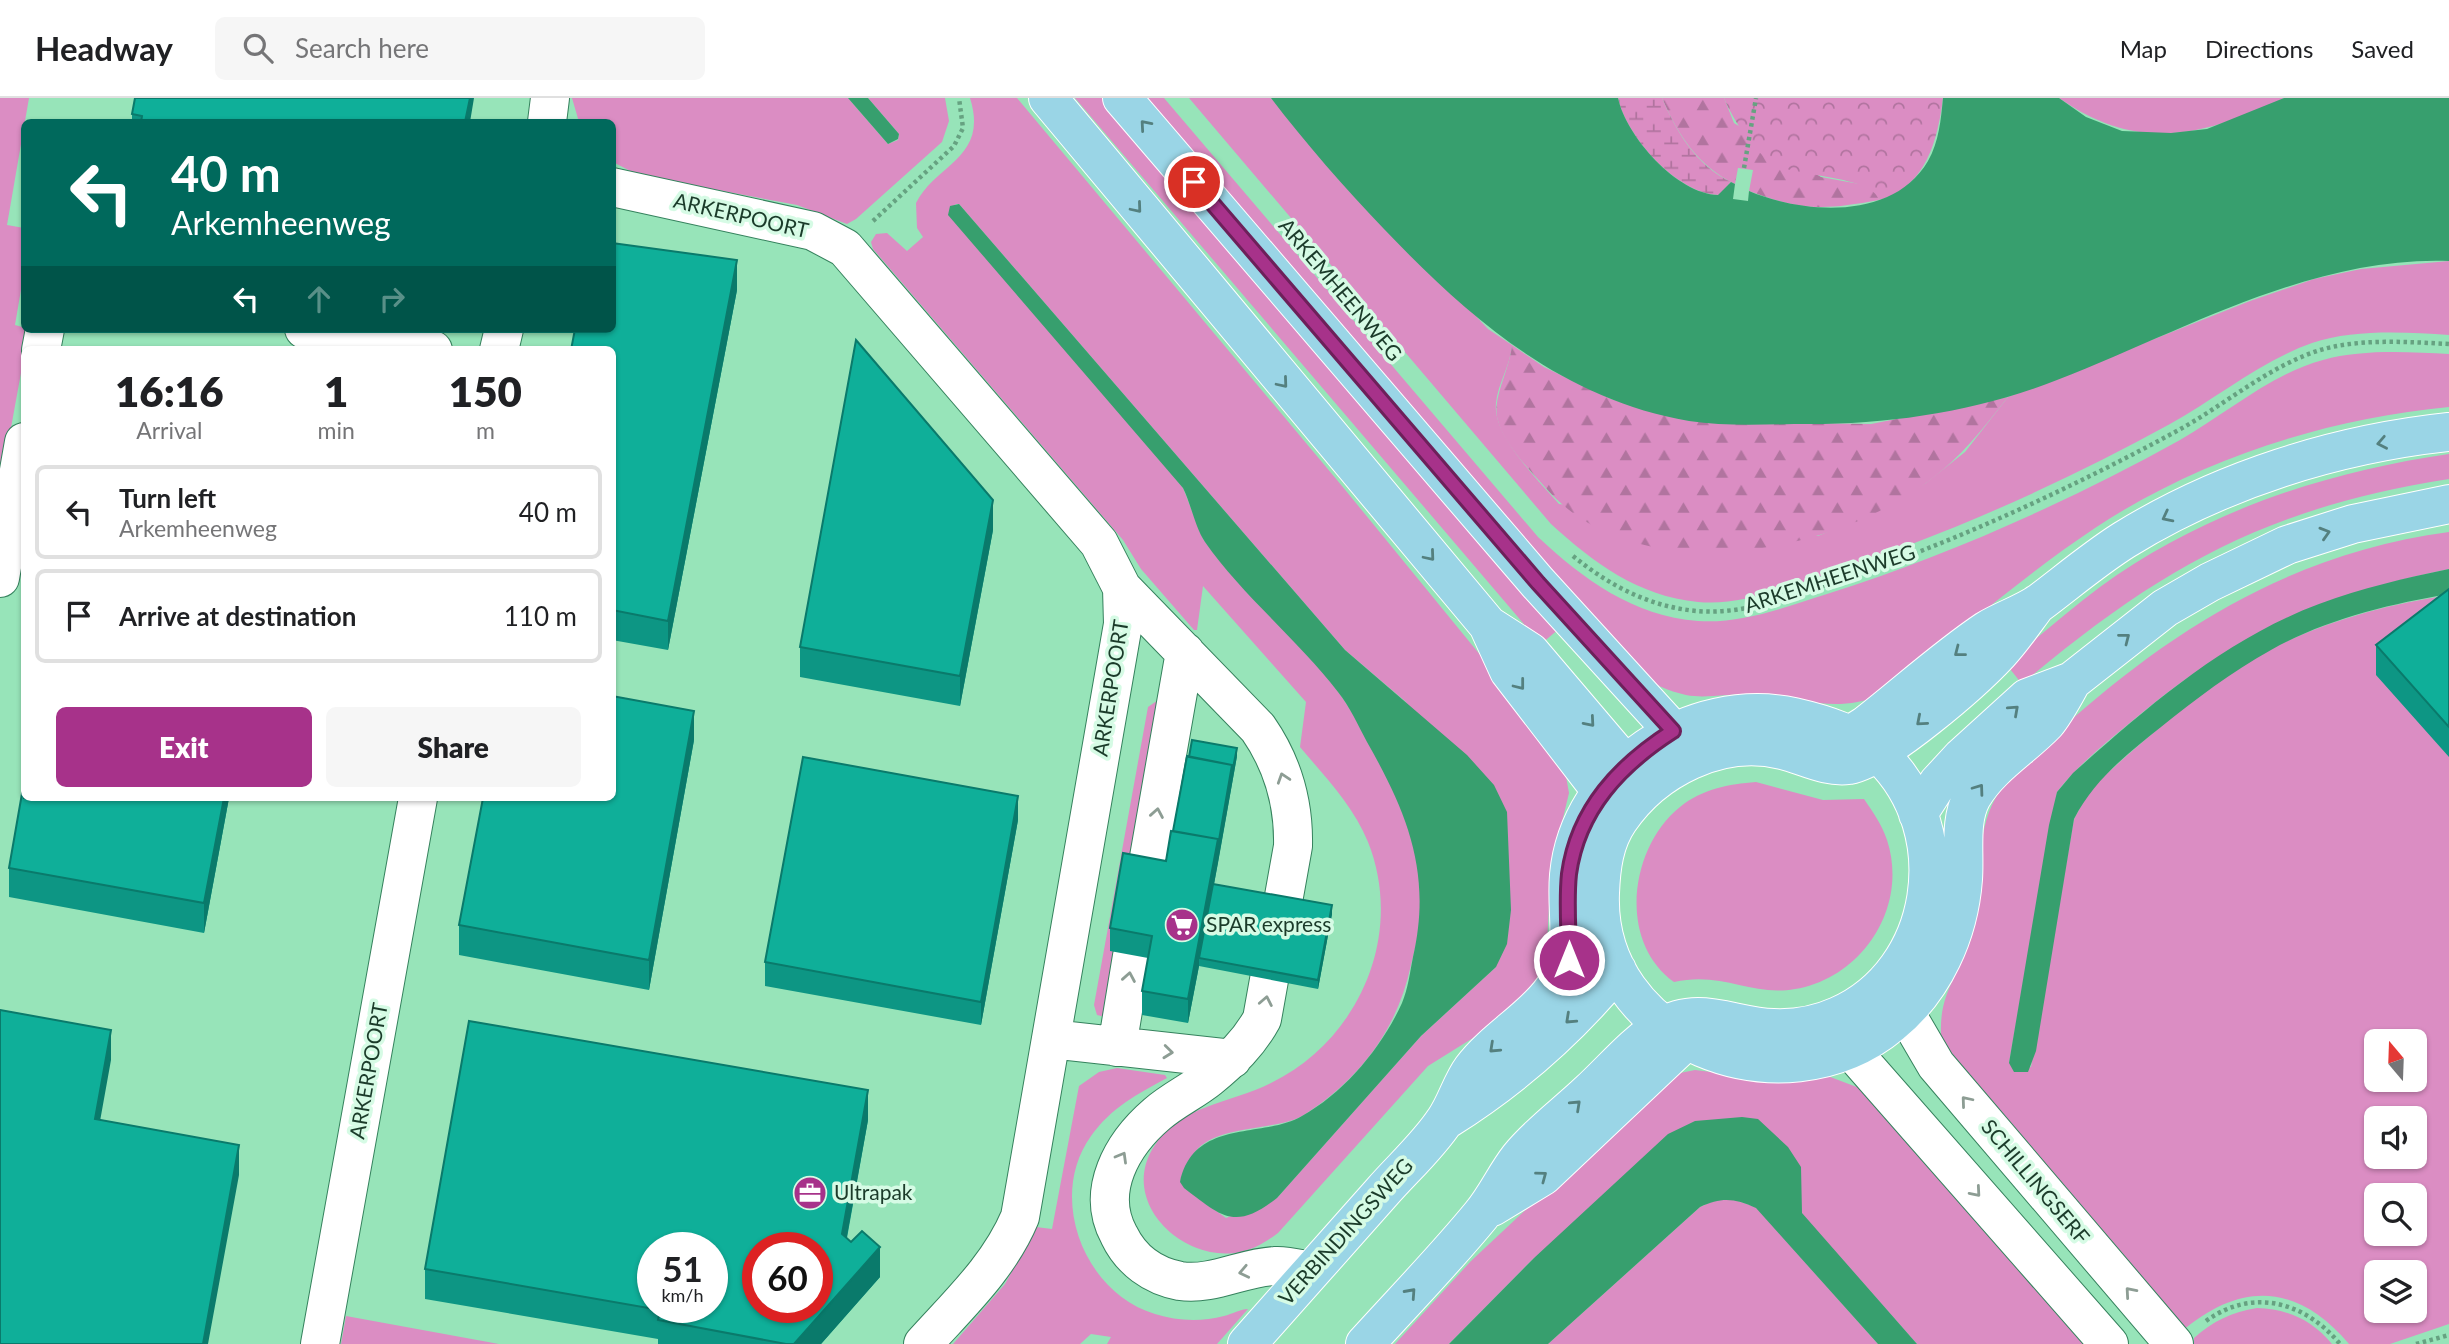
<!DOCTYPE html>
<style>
:root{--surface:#fff;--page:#f6f6f6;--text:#202124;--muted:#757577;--line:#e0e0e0;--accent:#a7328a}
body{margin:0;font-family:Lato,sans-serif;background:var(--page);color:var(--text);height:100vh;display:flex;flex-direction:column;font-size:26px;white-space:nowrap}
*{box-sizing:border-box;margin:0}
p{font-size:23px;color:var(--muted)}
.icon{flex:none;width:38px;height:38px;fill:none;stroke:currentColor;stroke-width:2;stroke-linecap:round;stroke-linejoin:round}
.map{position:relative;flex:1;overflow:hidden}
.drawer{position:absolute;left:21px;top:248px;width:595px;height:455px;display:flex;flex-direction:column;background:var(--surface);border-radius:10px;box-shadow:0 2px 5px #0004}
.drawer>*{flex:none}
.guide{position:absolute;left:21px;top:21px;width:595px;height:214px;border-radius:10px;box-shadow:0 2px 5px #0004;background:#00695c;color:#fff;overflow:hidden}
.needle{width:46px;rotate:341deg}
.controls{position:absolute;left:2364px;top:931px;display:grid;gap:14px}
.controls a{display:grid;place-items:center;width:63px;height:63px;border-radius:10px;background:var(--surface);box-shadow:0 2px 5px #0004;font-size:35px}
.speed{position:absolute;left:637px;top:1134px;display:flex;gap:14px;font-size:35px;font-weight:700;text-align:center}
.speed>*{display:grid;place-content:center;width:91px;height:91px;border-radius:50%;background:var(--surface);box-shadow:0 2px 5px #0004;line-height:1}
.speed small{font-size:18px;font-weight:400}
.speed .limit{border:10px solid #d22;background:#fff;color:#111}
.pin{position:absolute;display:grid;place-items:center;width:60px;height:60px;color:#fff;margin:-30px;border:4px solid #fff;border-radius:50%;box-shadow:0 2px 7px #0007}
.me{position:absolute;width:77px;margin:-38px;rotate:0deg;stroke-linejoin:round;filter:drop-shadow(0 0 5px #0008)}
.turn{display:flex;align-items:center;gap:24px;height:147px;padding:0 35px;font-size:32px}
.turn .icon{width:91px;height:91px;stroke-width:2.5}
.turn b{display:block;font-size:49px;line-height:60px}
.lanes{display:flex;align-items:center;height:66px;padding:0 35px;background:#0003;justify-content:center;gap:35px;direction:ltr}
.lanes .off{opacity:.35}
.eta{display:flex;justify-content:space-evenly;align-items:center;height:119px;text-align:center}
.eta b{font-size:42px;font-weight:800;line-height:49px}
.cta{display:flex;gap:14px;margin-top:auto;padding:14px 35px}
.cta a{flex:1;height:80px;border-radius:10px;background:var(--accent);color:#fff;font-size:28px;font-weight:800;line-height:80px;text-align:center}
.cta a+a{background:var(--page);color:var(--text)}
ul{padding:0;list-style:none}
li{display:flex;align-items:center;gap:21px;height:94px;margin:0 14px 10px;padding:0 21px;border:4px solid var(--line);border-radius:10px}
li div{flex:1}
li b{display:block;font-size:26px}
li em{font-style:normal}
header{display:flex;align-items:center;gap:42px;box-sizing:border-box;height:98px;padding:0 35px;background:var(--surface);border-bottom:2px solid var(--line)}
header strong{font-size:33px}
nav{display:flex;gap:38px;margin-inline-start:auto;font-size:24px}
.search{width:490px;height:63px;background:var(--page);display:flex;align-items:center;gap:18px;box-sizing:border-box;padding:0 24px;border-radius:10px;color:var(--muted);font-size:26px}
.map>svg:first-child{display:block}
.grass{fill:#db8dc3;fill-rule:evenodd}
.forest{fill:url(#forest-firs)}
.wetland{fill:url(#wetland-marsh)}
.park{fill:url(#park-crowns)}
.water{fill:#379f6e}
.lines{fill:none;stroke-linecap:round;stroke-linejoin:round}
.minor-casing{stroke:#35825d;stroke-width:40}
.major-casing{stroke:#fff;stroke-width:40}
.path{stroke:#66a281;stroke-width:4.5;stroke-dasharray:3.5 3.5;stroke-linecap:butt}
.minor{stroke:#fff;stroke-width:38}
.major{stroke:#9ad5e6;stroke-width:38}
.wall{fill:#0d9684}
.shaded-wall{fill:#0a7a6b}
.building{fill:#0faf99;stroke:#0a7a6b;stroke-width:2;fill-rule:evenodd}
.oneway{stroke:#54807f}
.oneway2{stroke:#8d9d94}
.route-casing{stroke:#6d205a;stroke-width:18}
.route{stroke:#a7328a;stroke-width:12}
.labels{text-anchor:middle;stroke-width:7;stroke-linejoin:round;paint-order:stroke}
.street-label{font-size:21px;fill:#1b3b2a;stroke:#d6fbe5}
.poi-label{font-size:21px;fill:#1b3b2a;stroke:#d6fbe5;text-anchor:start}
</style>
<header>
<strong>Headway</strong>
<div class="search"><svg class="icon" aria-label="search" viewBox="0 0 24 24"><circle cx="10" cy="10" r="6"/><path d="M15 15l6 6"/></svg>Search here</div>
<nav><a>Map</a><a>Directions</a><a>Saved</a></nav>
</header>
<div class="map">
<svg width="2449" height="1246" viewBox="0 0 2449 1246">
<defs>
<pattern id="forest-firs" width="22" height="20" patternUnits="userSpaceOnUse" patternTransform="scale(1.75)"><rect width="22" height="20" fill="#db8dc3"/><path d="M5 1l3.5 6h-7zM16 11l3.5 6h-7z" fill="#b1749f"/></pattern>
<pattern id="wetland-marsh" width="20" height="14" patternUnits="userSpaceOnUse" patternTransform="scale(1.75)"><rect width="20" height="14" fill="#db8dc3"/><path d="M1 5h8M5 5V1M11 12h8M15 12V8" fill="none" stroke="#b1749f"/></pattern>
<pattern id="park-crowns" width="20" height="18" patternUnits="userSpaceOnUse" patternTransform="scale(1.75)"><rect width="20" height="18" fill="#db8dc3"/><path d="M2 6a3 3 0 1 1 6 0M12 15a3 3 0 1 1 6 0" fill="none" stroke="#b1749f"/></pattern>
</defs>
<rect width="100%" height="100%" fill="#97e4b9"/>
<path class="grass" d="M0 0H29L7 127 24 130V174L15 227 29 231 0 390Z
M572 0H848L888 46 898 42 899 36 868 0H945L949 23 942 44 856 121 847 126 797 107 638 77 613 64 612 24H579Z
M970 0H1017L1342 388 1558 652 1564 667 1569 695 1551 770 1547 846 1537 880 1512 911 1497 925 1428 968 1278 1135C1266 1144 1255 1151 1240 1154 1185 1166 1119 1106 1153 1050 1180 1006 1230 1006 1271 985 1359 942 1405 837 1368 744 1353 707 1325 679 1300 649L1306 604 1203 488 1197 532H1194L1141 471 1123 442 873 151 871 144 876 136 887 135 907 153 923 139 917 130 916 105C936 66 989 60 970 0ZM955 106H959L1345 552 1406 604 1496 869 1421 938 1277 1100 1226 1120 1185 1090C1187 1081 1188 1068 1192 1059 1209 1025 1277 1034 1304 1017 1360 981 1397 932 1411 867 1416 848 1420 828 1421 809 1425 743 1377 648 1339 595 1302 544 1254 499 1212 452L1203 441 1183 390Z
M1075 0H1107L1560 530 1541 546Z
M1140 0H1164L1538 439C1583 481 1633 518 1698 523 1741 526 1786 509 1827 496 1949 457 2068 404 2180 342 2226 316 2271 276 2323 262 2362 251 2409 254 2449 256V309C2325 321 2199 361 2095 430 2020 480 1952 540 1882 597 1830 617 1802 598 1751 596 1729 595 1707 601 1686 597 1668 593 1653 586 1638 575Z
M1189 0H1271L1488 231 1512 247C1510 269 1498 285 1496 305 1492 337 1539 383 1559 406L1818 438 1886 409 1926 385 1965 354 2008 299 2250 203 2314 181 2361 171 2449 163V237C2406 234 2353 231 2312 245 2261 263 2217 300 2170 326 2059 387 1942 439 1821 478 1783 491 1739 508 1698 504 1638 498 1594 465 1551 426Z
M2059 0H2284C2202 39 2138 55 2059 0Z
M2449 356V381C2269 409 2160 469 2022 586L2006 566C2037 540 2068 513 2100 489 2203 414 2325 374 2449 356Z
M2449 434V471C2323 497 2243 533 2143 614 2113 639 2081 663 2057 694L2009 965 2031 969 2074 721 2087 697 2102 680C2154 633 2209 585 2271 551 2325 523 2389 506 2449 497V1226L2390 1246H2349C2297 1185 2241 1183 2181 1234L1942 947C1935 893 1963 876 1975 827 1984 787 1974 746 1992 707 2008 673 2043 647 2071 622 2182 524 2300 454 2449 434ZM2376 943H2415V982H2376ZM2376 1020H2415V1059H2376ZM2376 1097H2415V1136H2376ZM2376 1174H2415V1213H2376Z
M1161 600 1120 855 1105 919 1097 917 1094 907 1148 609Z
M1756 684 1823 702 1864 701C1873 714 1882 727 1887 742 1909 809 1862 880 1795 891 1752 899 1723 873 1674 884 1617 843 1630 749 1680 709 1702 691 1729 686 1756 684Z
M1117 970 1165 977 1167 980C1137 996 1111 1010 1091 1038 1047 1099 1084 1195 1155 1216 1177 1223 1201 1224 1224 1218 1232 1216 1241 1211 1248 1211L1217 1246H1107L1111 1239 1091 1236 1080 1246H953L1005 1186 1036 1129 1052 1131 1079 988 1099 974Z
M1695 972 1751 979 1825 977 1862 991 2092 1246H1917L1801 1115V1069L1534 1160 1449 1246H1395L1471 1163 1659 987 1680 975Z
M1732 1101 1756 1109 1878 1246H1548L1700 1109 1715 1102Z
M2257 1210C2288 1211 2312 1222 2332 1246H2194V1240C2213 1223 2232 1214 2257 1210Z
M346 1218 499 1246H341Z"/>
<path class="forest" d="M1662 0H1724L1734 25 1821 79 1865 87 1877 96 1879 102C1825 112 1802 113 1749 93L1753 72 1738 70 1735 86C1698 68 1678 37 1662 0Z
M1512 247 1544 269 1611 301 1690 323 1871 326 2008 299C1982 332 1962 358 1929 383 1829 458 1634 494 1544 388 1527 369 1502 344 1497 319 1493 299 1510 270 1512 247Z"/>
<path class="wetland" d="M1618 0H1662C1677 35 1696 67 1731 84L1719 97C1677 96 1626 38 1618 0Z"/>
<path class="park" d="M1724 0H1943C1938 41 1926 90 1879 102 1872 78 1800 79 1776 67 1754 55 1733 22 1724 0Z"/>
<path class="water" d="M848 0H868L899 36 898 41 888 46Z
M1271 0H1618C1626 38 1677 96 1718 97L1731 84 1735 86 1733 101 1748 103 1749 93C1803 116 1893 123 1928 63 1939 44 1941 21 1943 0H2059L2086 19 2122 33 2171 35 2207 31 2284 0H2449V163C2310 158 2182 234 2057 282 1978 313 1893 326 1809 326 1770 326 1727 329 1689 323 1562 301 1470 221 1384 131 1345 90 1306 46 1271 0Z
M959 106 1345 552 1467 657 1494 687 1507 714 1511 812 1507 846 1496 869 1421 938 1277 1100C1235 1133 1222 1119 1184 1090L1180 1084C1194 1020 1263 1041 1302 1018 1345 994 1382 949 1402 905 1408 891 1410 874 1413 859 1432 776 1408 716 1367 644 1358 627 1350 609 1338 594 1298 542 1241 496 1205 444 1195 429 1191 406 1183 390L948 117 950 108Z
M2449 471V496C2389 506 2324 522 2271 552 2231 574 2196 601 2161 629 2127 656 2094 682 2074 721L2036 953 2028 974H2014L2009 965 2049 727 2057 694 2073 675C2147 609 2225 541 2319 506 2362 490 2405 480 2449 471Z
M1742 1019 1758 1021 1788 1049 1801 1069 1802 1115 1917 1246H1878L1756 1110C1735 1100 1721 1099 1700 1109L1548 1246H1449L1534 1160 1668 1036 1695 1023Z"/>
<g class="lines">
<defs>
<path id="minor" d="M547 24 550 0
M612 89 813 133 845 150 1099 445 1122 490 1123 526 1020 1119C999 1169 959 1206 923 1246
M304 231 433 252
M41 252 45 231
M499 252 504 231
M0 480 24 344
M1122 490 1258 630C1283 666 1294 705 1293 748L1262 921C1249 945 1231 962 1209 980 1193 993 1173 1002 1157 1016 1122 1046 1095 1093 1119 1137 1131 1162 1153 1178 1180 1183 1212 1188 1244 1169 1275 1168 1286 1167 1300 1171 1311 1173
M1145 782 1185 554
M1905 914 1936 967 2174 1246
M1051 941 1232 961
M1117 949 1132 858
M1850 951 2109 1246
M320 1246 418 700"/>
<path id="major" d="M1048 0 1488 527 1509 573 1602 694
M1122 0 1538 485 1673 633
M2037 506C2025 522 2013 540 1999 555 1973 583 1884 661 1849 667 1825 670 1804 657 1782 652 1720 637 1654 671 1619 722 1604 744 1601 769 1600 795 1594 943 1783 1016 1891 926 1934 891 1959 836 1963 781 1965 753 1959 723 1972 699 1990 668 2022 650 2046 625 2056 613 2064 597 2072 583
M1488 527 1530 554 1615 654 1637 692
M1850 637 1866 627C1906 596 1945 560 1987 532 2003 522 2023 516 2039 505 2067 484 2094 461 2124 442 2221 382 2336 346 2449 334
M1918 716 1938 685 1962 659 2027 600 2072 583 2165 510 2210 484 2287 447 2353 426 2449 406
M1446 1022C1510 982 1569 930 1617 872
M1492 1109 1543 1078 1687 942
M1247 1246C1292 1195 1337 1145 1382 1094 1402 1071 1428 1048 1445 1022 1456 1006 1461 986 1472 971 1493 943 1527 924 1549 897 1581 859 1565 822 1569 777 1579 671 1692 597 1794 619 1825 626 1857 636 1881 658 1959 733 1938 874 1838 918 1818 927 1795 931 1773 930 1734 929 1698 906 1660 930 1634 946 1612 973 1589 994 1566 1016 1538 1036 1519 1060 1505 1078 1496 1099 1481 1117 1445 1161 1404 1203 1365 1246"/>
</defs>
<use href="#minor" class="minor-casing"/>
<use href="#major" class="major-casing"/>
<path class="path" d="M1744 70 1756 0
M873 123 954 48 963 30 959 0
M1573 458C1610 488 1650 509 1697 513 1741 517 1786 500 1826 487 1946 448 2064 394 2175 334 2222 309 2266 270 2317 253 2357 240 2408 244 2449 246
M2206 1223C2253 1189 2305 1204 2340 1246
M2416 1246 2449 1237"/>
<use href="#minor" class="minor"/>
<use href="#major" class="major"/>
</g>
<path class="wall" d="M132 16 470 24H132Z
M737 192 668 552 612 542V252Z
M993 432 960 608 800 579V549Z
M2449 491V659L2376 577V547Z
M694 642 649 892 459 857V827Z
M1237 658 1214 786 1332 816 1318 891 1199 868 1188 925 1142 917V893L1148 860 1110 853V830L1166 763 1173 733Z
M24 700H229L204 835 9 799V770Z
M1018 722 981 927 765 888V864Z
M868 1022 847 1140 880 1179 821 1246H658V1241L425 1201V1171Z"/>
<path class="shaded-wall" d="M470 0H474L470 24H465Z
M737 162V192L668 552V523Z
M993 402V432L960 608V578Z
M694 613V642L649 892V862Z
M1237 650V658L1218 765V748L1232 667Z
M1018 698V722L981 927V904Z
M224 700H229L204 835V805Z
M1218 741V765L1200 860H1199V868L1188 925V901Z
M1332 807V816L1318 891V882Z
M111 932V962L95 1051V1021Z
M868 992V1022L842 1165V1136Z
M239 1047V1077L208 1246H203Z
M880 1149V1179L821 1246H794Z"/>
<path class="building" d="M135 0H470L465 24H141L142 18 132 16Z
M612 145 737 162 668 523 612 512V252H571L575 231H612Z
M856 242 993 402 960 578 800 549Z
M2449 491V629L2376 547Z
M612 598 694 613 649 862 459 827 483 700H612Z
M1192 642 1237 650 1232 675V667L1189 659Z
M1187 658 1232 667 1218 748V741L1173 733Z
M803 659 1018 698 981 904 765 864Z
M24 684V700H224L204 805 9 770Z
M1171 733 1218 741 1188 901 1142 893 1152 838 1110 830 1123 755 1166 763Z
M1213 786 1332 807 1318 882 1199 860Z
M0 912 111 932 95 1021 239 1047 203 1246H0Z
M469 923 868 992 842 1136 851 1144 862 1133 880 1149 794 1246H786L658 1222 660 1212 425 1171ZM653 1150H712V1209H653ZM758 1150H817V1209H758Z"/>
<defs><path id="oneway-chevron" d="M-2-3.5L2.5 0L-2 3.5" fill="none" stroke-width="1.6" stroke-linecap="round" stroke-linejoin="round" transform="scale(1.75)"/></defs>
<g class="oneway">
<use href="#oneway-chevron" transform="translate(1145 27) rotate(-131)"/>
<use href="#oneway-chevron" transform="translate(1137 110) rotate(50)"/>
<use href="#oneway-chevron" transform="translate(1283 285) rotate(50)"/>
<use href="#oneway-chevron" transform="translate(2382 345) rotate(169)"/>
<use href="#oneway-chevron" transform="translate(2167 419) rotate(153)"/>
<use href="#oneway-chevron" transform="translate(2325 435) rotate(-17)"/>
<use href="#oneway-chevron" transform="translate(1430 458) rotate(50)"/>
<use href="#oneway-chevron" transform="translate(2125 540) rotate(-38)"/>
<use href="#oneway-chevron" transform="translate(1959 554) rotate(142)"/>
<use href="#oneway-chevron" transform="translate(1520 587) rotate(52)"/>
<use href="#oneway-chevron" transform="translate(2014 612) rotate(-42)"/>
<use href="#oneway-chevron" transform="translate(1921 623) rotate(139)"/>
<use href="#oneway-chevron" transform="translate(1590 624) rotate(49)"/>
<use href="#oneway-chevron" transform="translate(1979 691) rotate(-54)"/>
<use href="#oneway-chevron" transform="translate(1570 921) rotate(137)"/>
<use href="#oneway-chevron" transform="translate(1494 950) rotate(137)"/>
<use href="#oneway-chevron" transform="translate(1576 1007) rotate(-43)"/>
<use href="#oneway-chevron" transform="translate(1542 1078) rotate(-37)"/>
<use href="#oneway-chevron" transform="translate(1411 1195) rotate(-48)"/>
</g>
<g class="oneway2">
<use href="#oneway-chevron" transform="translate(1283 680) rotate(-108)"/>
<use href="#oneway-chevron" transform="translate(1157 715) rotate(-80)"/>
<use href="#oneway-chevron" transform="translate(1129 879) rotate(-80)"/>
<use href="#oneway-chevron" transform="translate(1266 903) rotate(-79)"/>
<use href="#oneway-chevron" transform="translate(1168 954) rotate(6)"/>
<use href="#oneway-chevron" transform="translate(1966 1003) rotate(-130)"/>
<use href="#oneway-chevron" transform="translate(1122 1059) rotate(-60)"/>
<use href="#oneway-chevron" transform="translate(1976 1094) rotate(49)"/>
<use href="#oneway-chevron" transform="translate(1244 1174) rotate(168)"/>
<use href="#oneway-chevron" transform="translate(2130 1194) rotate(-131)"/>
</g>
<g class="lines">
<defs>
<path id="route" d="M1194 84 1538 485 1673 633C1620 667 1578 711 1569 776 1566 804 1569 834 1569 862"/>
</defs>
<use href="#route" class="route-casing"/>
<use href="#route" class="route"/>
</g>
<defs>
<symbol id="supermarket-disc" viewBox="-11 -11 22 22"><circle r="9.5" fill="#a7328a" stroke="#d6fbe5"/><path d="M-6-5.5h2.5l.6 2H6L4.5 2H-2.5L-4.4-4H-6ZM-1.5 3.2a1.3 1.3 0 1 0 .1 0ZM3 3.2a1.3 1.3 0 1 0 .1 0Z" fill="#fff"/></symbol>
<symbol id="office-disc" viewBox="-11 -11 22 22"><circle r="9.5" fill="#a7328a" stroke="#d6fbe5"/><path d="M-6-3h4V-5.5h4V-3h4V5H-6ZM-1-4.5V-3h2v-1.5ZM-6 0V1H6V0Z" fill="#fff"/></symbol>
</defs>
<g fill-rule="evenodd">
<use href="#supermarket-disc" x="1163" y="808" width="38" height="38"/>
<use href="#office-disc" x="791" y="1076" width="38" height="38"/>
</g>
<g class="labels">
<g class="street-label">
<text transform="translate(741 118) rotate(13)" y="7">ARKERPOORT</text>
<text transform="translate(1340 192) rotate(50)" y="7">ARKEMHEENWEG</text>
<text transform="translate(1830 481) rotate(-18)" y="7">ARKEMHEENWEG</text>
<text transform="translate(1111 590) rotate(-81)" y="7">ARKERPOORT</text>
<text transform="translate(369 973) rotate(-80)" y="7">ARKERPOORT</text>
<text transform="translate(2035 1084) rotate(50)" y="7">SCHILLINGSERF</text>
<text transform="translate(1346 1134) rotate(-48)" y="7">VERBINDINGSWEG</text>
</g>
<g class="poi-label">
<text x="1206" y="834">SPAR express</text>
<text x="834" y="1102">Ultrapak</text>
</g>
</g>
</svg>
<div class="controls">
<a><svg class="needle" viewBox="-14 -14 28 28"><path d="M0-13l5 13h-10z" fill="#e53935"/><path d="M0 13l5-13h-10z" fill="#757577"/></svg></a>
<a><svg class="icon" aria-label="sound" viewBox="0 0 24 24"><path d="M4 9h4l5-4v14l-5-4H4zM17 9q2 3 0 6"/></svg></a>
<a><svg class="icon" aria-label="search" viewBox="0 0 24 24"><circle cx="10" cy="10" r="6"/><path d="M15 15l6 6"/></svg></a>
<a><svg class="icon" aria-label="layers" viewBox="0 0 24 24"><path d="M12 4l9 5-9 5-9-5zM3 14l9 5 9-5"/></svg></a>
</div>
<div class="speed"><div>51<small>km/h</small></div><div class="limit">60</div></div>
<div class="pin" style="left:1194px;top:84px;background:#d93025"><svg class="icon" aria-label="arrive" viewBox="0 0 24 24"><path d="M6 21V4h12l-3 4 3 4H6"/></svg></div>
<svg class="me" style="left:1569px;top:862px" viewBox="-20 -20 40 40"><circle r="17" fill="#a7328a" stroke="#fff" stroke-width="3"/><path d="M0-11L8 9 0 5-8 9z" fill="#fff"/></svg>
<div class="guide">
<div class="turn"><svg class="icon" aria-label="left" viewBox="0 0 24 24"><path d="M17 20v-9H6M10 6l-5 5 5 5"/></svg><div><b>40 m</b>Arkemheenweg</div></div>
<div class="lanes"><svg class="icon" aria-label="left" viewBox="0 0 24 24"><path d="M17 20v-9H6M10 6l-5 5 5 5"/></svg><svg class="icon off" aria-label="ahead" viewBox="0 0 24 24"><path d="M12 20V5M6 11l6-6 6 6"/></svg><svg class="icon off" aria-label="right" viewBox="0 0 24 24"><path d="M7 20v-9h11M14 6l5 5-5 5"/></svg></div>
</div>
<section class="drawer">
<div class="eta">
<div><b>16:16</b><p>Arrival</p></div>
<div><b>1</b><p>min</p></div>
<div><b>150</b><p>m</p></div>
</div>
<ul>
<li><svg class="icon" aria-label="left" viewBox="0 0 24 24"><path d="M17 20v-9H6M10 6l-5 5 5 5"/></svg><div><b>Turn left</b><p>Arkemheenweg</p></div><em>40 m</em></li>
<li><svg class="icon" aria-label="arrive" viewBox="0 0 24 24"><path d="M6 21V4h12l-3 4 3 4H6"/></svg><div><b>Arrive at destination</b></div><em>110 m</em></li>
</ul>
<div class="cta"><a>Exit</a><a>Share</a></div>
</section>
</div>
